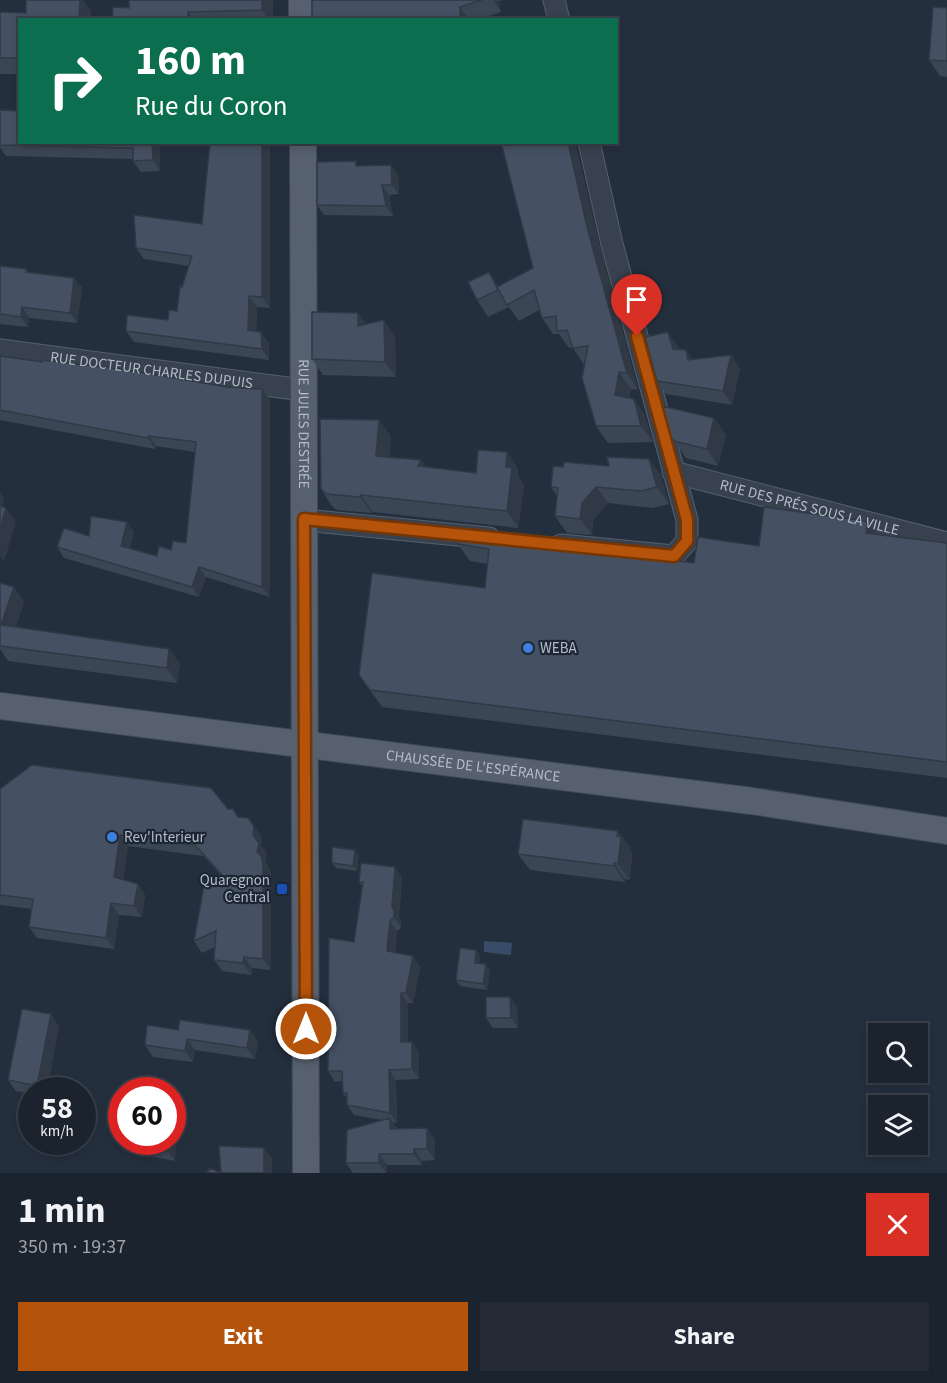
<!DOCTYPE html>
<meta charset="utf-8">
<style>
:root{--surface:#1b232e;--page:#242b36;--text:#f1f3f6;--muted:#a0a4aa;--line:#39404a;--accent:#b45309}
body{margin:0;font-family:"Source Sans 3",sans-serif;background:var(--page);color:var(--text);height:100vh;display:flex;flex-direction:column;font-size:22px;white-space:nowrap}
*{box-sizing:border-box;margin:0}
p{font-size:20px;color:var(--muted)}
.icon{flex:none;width:33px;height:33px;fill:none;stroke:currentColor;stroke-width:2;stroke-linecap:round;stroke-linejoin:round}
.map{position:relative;height:1173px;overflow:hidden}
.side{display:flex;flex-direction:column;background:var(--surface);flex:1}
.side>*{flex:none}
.hud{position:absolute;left:18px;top:18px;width:600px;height:126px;border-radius:0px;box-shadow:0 3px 9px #0003,0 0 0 2px var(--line);background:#0b6e4f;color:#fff;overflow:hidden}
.tools{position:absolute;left:868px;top:1023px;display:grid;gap:12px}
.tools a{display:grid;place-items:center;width:60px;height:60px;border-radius:0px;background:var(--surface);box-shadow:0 3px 9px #0003,0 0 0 2px var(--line);font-size:30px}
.speed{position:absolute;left:18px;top:1077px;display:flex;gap:12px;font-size:30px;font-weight:700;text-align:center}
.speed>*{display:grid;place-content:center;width:78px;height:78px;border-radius:50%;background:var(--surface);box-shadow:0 3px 9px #0003,0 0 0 2px var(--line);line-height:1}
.speed small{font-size:15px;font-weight:400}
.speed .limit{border:9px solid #d22;background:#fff;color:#111}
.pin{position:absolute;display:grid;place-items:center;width:51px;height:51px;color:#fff;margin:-62px -26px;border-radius:50% 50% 50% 0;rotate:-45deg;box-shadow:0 0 6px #0007}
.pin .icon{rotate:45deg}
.me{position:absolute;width:66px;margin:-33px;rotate:0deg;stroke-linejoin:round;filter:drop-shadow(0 0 4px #0008)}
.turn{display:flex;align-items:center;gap:21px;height:126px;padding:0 18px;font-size:27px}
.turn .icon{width:78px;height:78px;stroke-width:2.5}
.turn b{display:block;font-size:42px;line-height:51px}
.round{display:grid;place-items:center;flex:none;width:63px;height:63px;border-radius:0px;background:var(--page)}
.head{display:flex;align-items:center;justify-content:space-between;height:102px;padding:0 18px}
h1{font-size:36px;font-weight:700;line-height:45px}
.cta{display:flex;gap:12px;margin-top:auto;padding:12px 18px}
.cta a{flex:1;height:69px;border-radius:0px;background:var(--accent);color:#fff;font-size:24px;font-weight:700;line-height:69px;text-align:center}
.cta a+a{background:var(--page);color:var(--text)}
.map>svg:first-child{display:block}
.water{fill:#394c67}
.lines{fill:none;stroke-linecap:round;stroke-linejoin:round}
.minor-casing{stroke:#565f6c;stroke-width:23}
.major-casing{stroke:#414a57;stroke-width:28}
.minor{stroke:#38414e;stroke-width:21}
.major{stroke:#56606e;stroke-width:26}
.wall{fill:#3b4654}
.shaded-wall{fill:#303945}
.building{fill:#455162;stroke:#303945;stroke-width:1.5}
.route-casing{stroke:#753606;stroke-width:15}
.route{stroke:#b45309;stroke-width:10}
.shop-dot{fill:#3f7fe0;stroke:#1d2633;stroke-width:2}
.transit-dot{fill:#1a4fb4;stroke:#1d2633;stroke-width:2}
.labels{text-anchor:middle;stroke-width:4.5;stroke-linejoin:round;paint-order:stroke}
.street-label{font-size:15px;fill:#b4bcc9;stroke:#1d2633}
.poi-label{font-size:15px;fill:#b4bcc9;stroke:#1d2633;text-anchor:start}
</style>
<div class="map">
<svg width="947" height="1173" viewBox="0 0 947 1173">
<rect width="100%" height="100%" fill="#242f3e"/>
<path class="water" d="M484 941 512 943 511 955 484 952Z"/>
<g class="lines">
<defs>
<g id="minor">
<path d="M554 0 559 20"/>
<path id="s1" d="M0 350 303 390"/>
<path id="s2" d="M673 472 947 543"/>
<path d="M304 520 489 538"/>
<path d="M561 545 674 556 687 541V520L612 244 589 142"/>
</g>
<g id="major">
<path d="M302 0V20"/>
<path id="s3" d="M303 142 306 1173"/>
<path id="s4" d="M0 706 752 801 947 831"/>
</g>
</defs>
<use href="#minor" class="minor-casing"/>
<use href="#major" class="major-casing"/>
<use href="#minor" class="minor"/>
<use href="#major" class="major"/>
</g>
<path class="wall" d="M129 0H273V20H112L129 8Z
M312 0H503L498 1 501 12 477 20H312Z
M947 8V77L940 76 929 60Z
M91 11V20H20V74H0V12L26 13Z
M0 110 20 142H156L160 147V171L141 172 133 161V159L6 156 0 147Z
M210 142 270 308 257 307 256 331 269 343V360L134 342 126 331 168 320 177 311 189 266 144 259 136 248 202 224Z
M501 142H575L600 247 638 390 631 389 629 398 634 399 645 416 653 442 608 443 596 426 584 365 573 348H569L559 334H553L542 318 539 310 519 321 509 307 488 317 477 300 499 286 533 268Z
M391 165 398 175 399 194 389 195 393 216 324 215 317 205 360 166Z
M0 266 29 272 74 278 82 288 77 323 29 318 28 327 0 324Z
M358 313 366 324 395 336 396 377 323 375 312 359Z
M677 345 679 349 686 350 693 360 731 355 740 369 732 405 666 394 657 381Z
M0 356 227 387 262 389 270 400V597L206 577 199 597 64 558 57 547 127 522 134 532 130 548 157 556 186 543 195 452 156 446 155 449 0 420Z
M714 418 726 435 718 466 686 458 670 435Z
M391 436 389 457 421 460 426 467 476 473 507 452 518 469V476L524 485 518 528 373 512 372 513 337 510 332 506 321 489Z
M649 459 661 476 669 504 653 508 608 503 593 520 592 535 567 533 555 516 557 496 551 487 563 467 609 466Z
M867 522 876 534 947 543V778L382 707 359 675 485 588 488 564 470 561 458 544 580 547 610 550 611 553 694 563 759 546Z
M0 583 14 587 24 602 16 627 169 649 180 664 177 683 8 661 0 649Z
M0 789 228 809 262 837 261 845 267 854 265 862 270 869 271 880V970L252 968 251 975 222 971 214 960 215 947 202 953 194 941 228 883 203 856 128 846 123 879 138 884 145 895 142 917 119 915 114 949 37 938 29 927 32 909 0 905Z
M630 847 629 849 632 853 630 880 625 879V882L530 870 518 854Z
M355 850 359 855 357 871 336 868 332 863Z
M402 877 399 917 401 920V928L397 931 395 953 420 967 413 1003H408V1042H412L419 1052V1079L396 1080 397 1123 392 1122 397 1128H427L435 1140V1160L422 1161V1165H387V1173H353L346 1163 382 1120 354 1115 347 1105V1099L343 1093 342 1081 335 1082 328 1071 354 942 362 886 359 882Z
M476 950 480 956 479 964 490 970 487 990 460 986 456 980Z
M510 997 517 1007 518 1028H493L486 1018Z
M59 1026 47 1090H32V1094L16 1091 8 1080Z
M178 1030 258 1041 255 1059 195 1050 193 1062 153 1057 145 1045Z
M176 1138 175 1161 139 1154 136 1149 129 1148 124 1142H172Z"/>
<path class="shaded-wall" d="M80 0H83L91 11V20H79Z
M262 0H273V20H269L262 10Z
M493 0H497L501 12Z
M460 7 469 20H460Z
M188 12 194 20H188Z
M152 142H156L160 147V171L153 160Z
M262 142H270V308L262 297Z
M568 142H575L600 247 638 390 627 373 588 231Z
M391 165 398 175 399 194 392 185Z
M382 185 389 195 393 216 386 206Z
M489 272 500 288 510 307 498 290Z
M74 278 82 288 77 323 70 313Z
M249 296 257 307 256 341 248 330Z
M22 307 29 318 28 327 21 317Z
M358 313 369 328 358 326Z
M384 320 395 336 396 377 385 362Z
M261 332 269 343V360L262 349Z
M668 332 677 345 682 362 673 349Z
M686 350 695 363 688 360Z
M731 355 740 369 732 405 723 391Z
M619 372 631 389 626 411 615 395Z
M262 389 270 400V597L262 587Z
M634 399 645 416 653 442 641 426Z
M714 418 726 435 718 466 707 449Z
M379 420 391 436 388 473 376 456Z
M149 436 156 446 155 449 148 438Z
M507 452 518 469V476L524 485 518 528 507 511 506 467Z
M649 459 661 476 669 504 657 487Z
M421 460 432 476 418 466Z
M596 487 608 503 593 520 592 535 580 519 582 503Z
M0 493 4 498 0 517Z
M361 495 373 512 372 513 360 497Z
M6 508 16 522 4 562 0 556V529Z
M127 522 134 532 128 556 121 546Z
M867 522 879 538 866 533Z
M199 567 206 577 199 597 192 587Z
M14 587 24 602 12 640 1 625Z
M169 649 180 664 177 683 167 668Z
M254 826 262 837 261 845 267 854 265 862 270 869 271 880V970L263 959 257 852 253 835Z
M618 831 630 847 629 849 632 853 630 880 618 864Z
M120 835 128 846 122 888 114 877Z
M355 850 359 855 357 871 353 866Z
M614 863 625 879V882L614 866Z
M395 867 402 877 399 917 401 920V928L394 917 392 907Z
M138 884 145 895 142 917 134 906Z
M111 903 119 915 114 949 106 938Z
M390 921 397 931 395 961 387 951Z
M476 950 480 956 479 969 475 963Z
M413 956 420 967 413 1003 406 993Z
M244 957 252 968 251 975 243 963Z
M486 964 490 970 487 990 483 984Z
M401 993 408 1003V1052L401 1042Z
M510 997 517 1007 518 1028 511 1018Z
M51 1014 59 1026 47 1090H40L37 1086Z
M250 1030 258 1041 255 1059 247 1048Z
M187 1039 195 1050 193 1062 185 1051Z
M412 1042 419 1052V1079L412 1069Z
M389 1070 396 1080 397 1123 390 1113Z
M390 1118 398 1130 390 1129Z
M427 1128 435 1140V1160L427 1149Z
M172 1133 176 1138 175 1161 168 1151V1142H172Z
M264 1148 272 1158V1173H264Z
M414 1149 422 1161V1165L414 1154Z
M379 1154 387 1165V1173H386L379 1163Z"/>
<path class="building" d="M26 0H80L79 20H20V58H0V12L26 13Z
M129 0H262V10L188 12V20H112L113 7 129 8Z
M312 0H482L460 7V20H312Z
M933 7 947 8V61L929 60Z
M0 110 20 111V142H152L153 160 133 161V148L0 145Z
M210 142H262V297L249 296 248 330 261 332 262 349 126 331 127 315 168 320 169 310 177 311 180 286 182 287 192 256 136 248 134 215 202 224Z
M501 142H568L588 231 627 373 619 372 615 395 634 399 641 426H596L582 378 588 346 573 348 567 330 557 331 556 316 542 318 534 290 507 305 497 287 533 268Z
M356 161V166L391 165 392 185H382L386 206 317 205V162Z
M0 266 27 269 26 272 74 278 70 313 22 307 21 317 0 314Z
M489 272 498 290 477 300 468 282Z
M312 312 358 313V326L384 320 385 362 312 359Z
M668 332 673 349 686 350 688 360 731 355 723 391 657 381 645 337Z
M0 356 42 362V360L126 370 227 387 262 389V587L199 567 192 587 57 547 64 528 89 536 91 516 127 522 121 546 157 556 159 546 171 550 173 541 186 543 196 442 149 436 148 438 0 410Z
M662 406 714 418 707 449 674 441 670 435Z
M320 419 379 420 376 456 421 460 418 466 476 473 478 450 507 452 506 467 512 468 507 511 361 495 360 497 326 494 321 489Z
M607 457 649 459 657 487 641 491 596 487 582 503 580 519 555 516 558 488 551 487 553 466 563 467 564 462 609 466Z
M0 506 6 508 0 529Z
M764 507 858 520 867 522 866 533 947 543V762L370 690 359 675 372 573 485 588 489 549 458 544 460 533 552 543 553 542 578 544V546L610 550 609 552 694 563 698 537 759 546Z
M0 583 14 587 1 625 169 649 167 668 0 646Z
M32 765 211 788 228 809H233L238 817 248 818 254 826 253 835 259 843 257 852 262 857 263 868V959L244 957 243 963 214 960 216 931 194 941 205 880 230 884 195 845 120 835 114 877 138 884 134 906 111 903 106 938 29 927 33 899 0 895V789Z
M523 819 618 831 617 836 621 837 618 864 614 863V866L518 854Z
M332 847 355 850 353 866 332 863Z
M361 863 395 867 392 907 394 910V917L390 921 387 951 413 956 406 993H401V1042H412V1069L389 1070 390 1113 347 1105V1093H343L342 1071H328L329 938 354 942 363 882H359Z
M460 948 476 950 475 963 486 964 483 984 456 980Z
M486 997H510L511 1018H486Z
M22 1009 51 1014 37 1086 8 1080Z
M180 1020 250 1030 247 1048 187 1039 185 1051 145 1045 147 1025 178 1030Z
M390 1118V1129L427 1128V1149H414V1154H379V1163H346L347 1130Z
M133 1142H168V1151L132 1144Z
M219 1146 264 1148V1173H207L210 1168 221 1173Z"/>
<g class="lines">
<defs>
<path id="route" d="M306 1029 304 519 674 556 687 541V520L637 336"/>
</defs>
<use href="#route" class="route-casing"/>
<use href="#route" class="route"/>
</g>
<g class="shop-dot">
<circle cx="528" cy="648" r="6"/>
<circle cx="112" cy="837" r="6"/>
</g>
<rect class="transit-dot" x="276" y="883" width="12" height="12" rx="3"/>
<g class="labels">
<g class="street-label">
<text dy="5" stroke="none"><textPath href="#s1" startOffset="153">RUE DOCTEUR CHARLES DUPUIS</textPath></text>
<text dy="5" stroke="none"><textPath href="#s3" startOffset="282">RUE JULES DESTRÉE</textPath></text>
<text dy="5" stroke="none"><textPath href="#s2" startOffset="141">RUE DES PRÉS SOUS LA VILLE</textPath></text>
<text dy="5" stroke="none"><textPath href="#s4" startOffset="477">CHAUSSÉE DE L'ESPÉRANCE</textPath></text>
</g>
<g class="poi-label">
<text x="540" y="653">WEBA</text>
<text x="124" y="842">Rev'Interieur</text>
<text x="270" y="885" text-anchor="end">Quaregnon<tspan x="270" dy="17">Central</tspan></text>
</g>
</g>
</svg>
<div class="tools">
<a><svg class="icon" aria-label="search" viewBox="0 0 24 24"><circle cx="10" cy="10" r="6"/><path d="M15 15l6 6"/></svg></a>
<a><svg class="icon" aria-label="layers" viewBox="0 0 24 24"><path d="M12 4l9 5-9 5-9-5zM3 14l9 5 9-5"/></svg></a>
</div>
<div class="speed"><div>58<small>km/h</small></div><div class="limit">60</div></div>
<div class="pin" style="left:637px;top:336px;background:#d93025"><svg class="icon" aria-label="arrive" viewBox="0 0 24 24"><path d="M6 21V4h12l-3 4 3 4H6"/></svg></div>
<svg class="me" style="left:306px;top:1029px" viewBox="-20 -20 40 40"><circle r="17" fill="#b45309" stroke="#fff" stroke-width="3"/><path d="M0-11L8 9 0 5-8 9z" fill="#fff"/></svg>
<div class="hud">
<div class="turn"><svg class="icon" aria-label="right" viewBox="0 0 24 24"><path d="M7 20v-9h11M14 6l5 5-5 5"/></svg><div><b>160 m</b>Rue du Coron</div></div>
</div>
</div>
<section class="side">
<div class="head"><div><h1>1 min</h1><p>350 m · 19:37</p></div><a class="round" style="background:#d93025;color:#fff"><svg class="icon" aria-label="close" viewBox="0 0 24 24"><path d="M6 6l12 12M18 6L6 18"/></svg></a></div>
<div class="cta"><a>Exit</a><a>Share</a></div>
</section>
